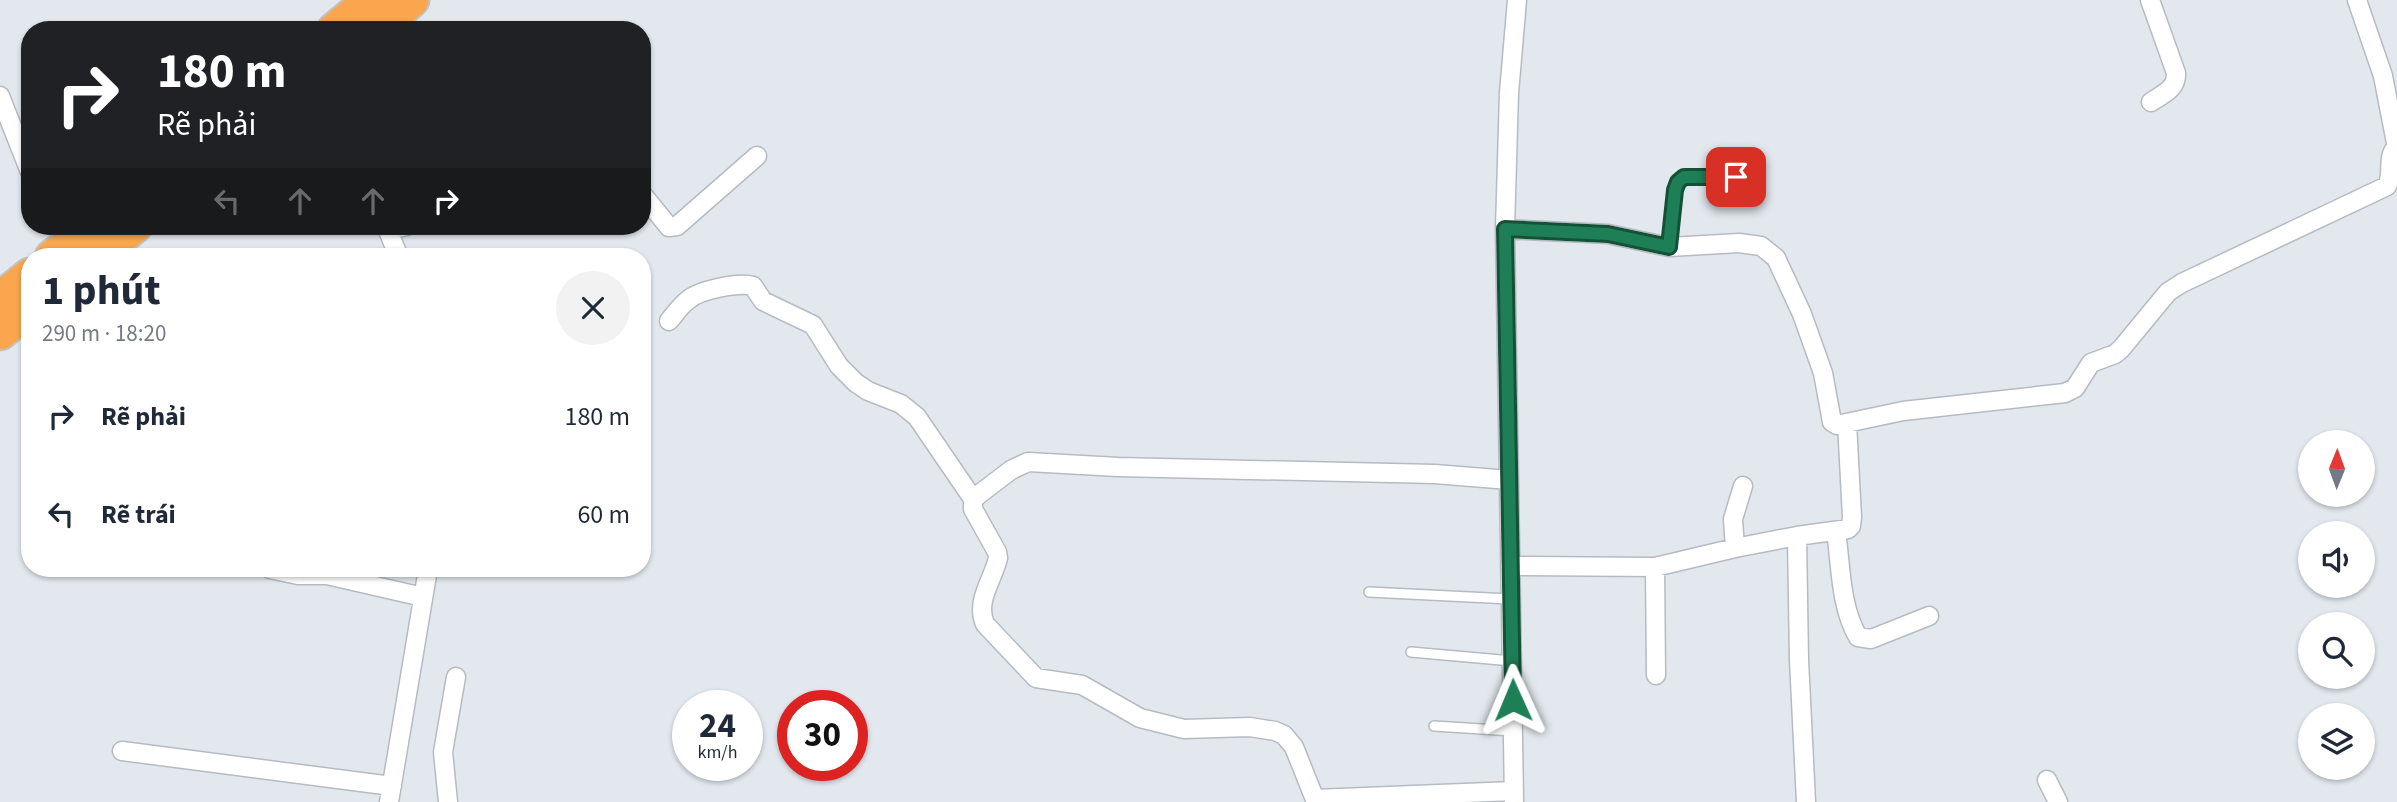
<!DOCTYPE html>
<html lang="vi">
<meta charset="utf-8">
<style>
:root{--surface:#fff;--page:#f2f2f3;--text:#1f2937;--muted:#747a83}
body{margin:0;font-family:"Source Sans 3",sans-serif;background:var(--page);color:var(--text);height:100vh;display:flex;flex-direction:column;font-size:26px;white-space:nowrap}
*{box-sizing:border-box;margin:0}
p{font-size:23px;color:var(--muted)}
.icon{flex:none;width:38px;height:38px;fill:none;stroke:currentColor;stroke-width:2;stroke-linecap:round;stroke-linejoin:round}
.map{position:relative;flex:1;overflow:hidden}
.sheet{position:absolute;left:21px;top:248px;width:630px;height:329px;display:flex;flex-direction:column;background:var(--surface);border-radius:28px;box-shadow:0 2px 5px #0004}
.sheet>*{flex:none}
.hud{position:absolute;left:21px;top:21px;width:630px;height:214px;border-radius:28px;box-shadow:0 2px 5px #0004;background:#202124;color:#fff;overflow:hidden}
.needle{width:46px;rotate:1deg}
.controls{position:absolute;left:2298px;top:430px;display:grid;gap:14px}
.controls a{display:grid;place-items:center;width:77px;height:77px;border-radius:50%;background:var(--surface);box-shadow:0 2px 5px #0004;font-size:35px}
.speed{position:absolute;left:672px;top:690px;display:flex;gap:14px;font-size:35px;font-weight:700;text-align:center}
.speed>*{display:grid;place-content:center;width:91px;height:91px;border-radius:50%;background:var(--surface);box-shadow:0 2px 5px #0004;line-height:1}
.speed small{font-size:18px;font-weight:400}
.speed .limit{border:10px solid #d22;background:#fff;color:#111}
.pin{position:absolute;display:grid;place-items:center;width:60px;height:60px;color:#fff;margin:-30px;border-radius:14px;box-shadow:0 4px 10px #0006}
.me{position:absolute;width:77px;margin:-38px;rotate:359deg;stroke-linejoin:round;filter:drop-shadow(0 0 5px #0008)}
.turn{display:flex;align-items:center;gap:24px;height:147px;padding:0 21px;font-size:32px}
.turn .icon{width:91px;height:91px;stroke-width:2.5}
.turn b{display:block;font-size:49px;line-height:60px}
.lanes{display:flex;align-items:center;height:66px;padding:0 21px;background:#0003;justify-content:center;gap:35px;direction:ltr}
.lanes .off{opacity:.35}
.round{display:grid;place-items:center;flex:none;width:74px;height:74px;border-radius:37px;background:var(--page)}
.headline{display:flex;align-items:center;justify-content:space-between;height:119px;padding:0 21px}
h1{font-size:42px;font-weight:700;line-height:52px}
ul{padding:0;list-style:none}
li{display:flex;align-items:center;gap:21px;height:98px;padding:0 21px}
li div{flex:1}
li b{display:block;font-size:26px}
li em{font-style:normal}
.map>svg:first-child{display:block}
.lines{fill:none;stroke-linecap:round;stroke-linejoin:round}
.lane-casing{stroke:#b6bbc1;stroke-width:12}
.street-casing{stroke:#b6bbc1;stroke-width:21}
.highway-casing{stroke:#c2c2c3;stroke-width:37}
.lane{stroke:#fff;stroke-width:9}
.street{stroke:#fff;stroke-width:18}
.highway{stroke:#faa64e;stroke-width:33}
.route-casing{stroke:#145238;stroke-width:18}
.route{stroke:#1e7e56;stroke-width:12}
</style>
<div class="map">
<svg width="2397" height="802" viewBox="0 0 2397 802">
<rect width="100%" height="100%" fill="#e2e8ee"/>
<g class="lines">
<defs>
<path id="lane" d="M1669 247 1675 190 1678 182 1684 177 1736 178
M1369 592 1510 599
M1411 652 1512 661
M1434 726 1513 731"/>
<path id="street" d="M2150 0 2176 73C2177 89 2163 94 2151 102
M2357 0 2383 76 2397 148
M0 96 30 172
M642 194 669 227 677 226 757 156
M386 226 399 257
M1505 229 1608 234 1669 247 1739 243 1761 246 1776 258 1802 314 1823 373 1832 422 1837 425 1903 411 2065 393 2075 388 2091 363 2115 354 2121 349 2168 292 2182 283 2387 186C2394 173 2386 159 2396 147
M388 230 407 226
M669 321C675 314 681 305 688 300 699 290 738 282 753 286L763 301 813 325 839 366 856 383 868 391 901 404 917 417 973 499
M1836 531C1841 566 1840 606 1858 637L1871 639 1929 616
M1797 536 1799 660 1806 802
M1735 548 1733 519 1743 486
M1510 566 1655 567 1735 548 1797 536 1848 529 1851 526 1852 517 1847 423
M1655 567 1656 675
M270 569 298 575H327L423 597
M122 751 392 786
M2047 780 2058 802
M1315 799 1514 791
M389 802 428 569
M448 802 443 752 456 677
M1316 802 1294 747 1284 735 1275 731 1250 727 1184 729 1140 718 1082 685 1036 678 985 624C975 601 993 580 998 558L997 552 973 509V499L1011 470 1028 462 1118 467 1435 474 1509 480
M1514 802 1505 229 1509 93 1517 0"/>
<path id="highway" d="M334 30 370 0
M377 30 412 0
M52 257 91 226
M96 257 135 226
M0 299 30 275
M0 333 30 309"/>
</defs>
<use href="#lane" class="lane-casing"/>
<use href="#street" class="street-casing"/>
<use href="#highway" class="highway-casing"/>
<use href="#lane" class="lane"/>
<use href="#street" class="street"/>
<use href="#highway" class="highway"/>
</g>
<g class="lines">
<defs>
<path id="route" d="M1513 700 1505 229 1608 234 1669 247 1675 190 1678 182 1684 177H1736"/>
</defs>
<use href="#route" class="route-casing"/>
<use href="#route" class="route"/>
</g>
</svg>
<div class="controls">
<a><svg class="needle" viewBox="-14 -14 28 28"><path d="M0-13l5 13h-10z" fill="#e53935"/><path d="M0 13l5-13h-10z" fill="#747a83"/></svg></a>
<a><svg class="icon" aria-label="sound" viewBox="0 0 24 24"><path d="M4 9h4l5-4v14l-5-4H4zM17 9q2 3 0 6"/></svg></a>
<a><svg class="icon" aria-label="search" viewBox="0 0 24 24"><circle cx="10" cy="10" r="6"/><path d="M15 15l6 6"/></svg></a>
<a><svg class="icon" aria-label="layers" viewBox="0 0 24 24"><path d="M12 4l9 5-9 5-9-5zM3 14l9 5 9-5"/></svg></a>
</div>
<div class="speed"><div>24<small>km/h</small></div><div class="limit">30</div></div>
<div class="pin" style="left:1736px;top:177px;background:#d93025"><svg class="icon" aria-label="arrive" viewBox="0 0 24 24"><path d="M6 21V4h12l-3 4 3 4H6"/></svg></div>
<svg class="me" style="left:1513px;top:700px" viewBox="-20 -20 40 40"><path d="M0-17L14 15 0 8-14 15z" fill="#1e7e56" stroke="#fff" stroke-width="4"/></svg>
<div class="hud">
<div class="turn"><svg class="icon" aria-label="right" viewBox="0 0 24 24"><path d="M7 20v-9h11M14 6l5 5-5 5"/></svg><div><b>180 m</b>Rẽ phải</div></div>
<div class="lanes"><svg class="icon off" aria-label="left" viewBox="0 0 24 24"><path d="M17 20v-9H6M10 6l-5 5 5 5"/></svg><svg class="icon off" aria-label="ahead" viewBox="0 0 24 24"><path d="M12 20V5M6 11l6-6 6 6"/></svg><svg class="icon off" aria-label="ahead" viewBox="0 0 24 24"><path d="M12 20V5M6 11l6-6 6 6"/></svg><svg class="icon" aria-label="right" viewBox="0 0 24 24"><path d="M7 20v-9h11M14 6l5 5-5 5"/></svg></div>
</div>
<section class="sheet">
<div class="headline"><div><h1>1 phút</h1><p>290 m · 18:20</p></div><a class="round"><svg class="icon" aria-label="close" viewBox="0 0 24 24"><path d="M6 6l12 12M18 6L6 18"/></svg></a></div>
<ul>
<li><svg class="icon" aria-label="right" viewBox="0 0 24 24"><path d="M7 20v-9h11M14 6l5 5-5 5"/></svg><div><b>Rẽ phải</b></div><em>180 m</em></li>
<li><svg class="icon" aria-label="left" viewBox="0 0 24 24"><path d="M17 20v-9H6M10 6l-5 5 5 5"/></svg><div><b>Rẽ trái</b></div><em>60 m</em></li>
</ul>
</section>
</div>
